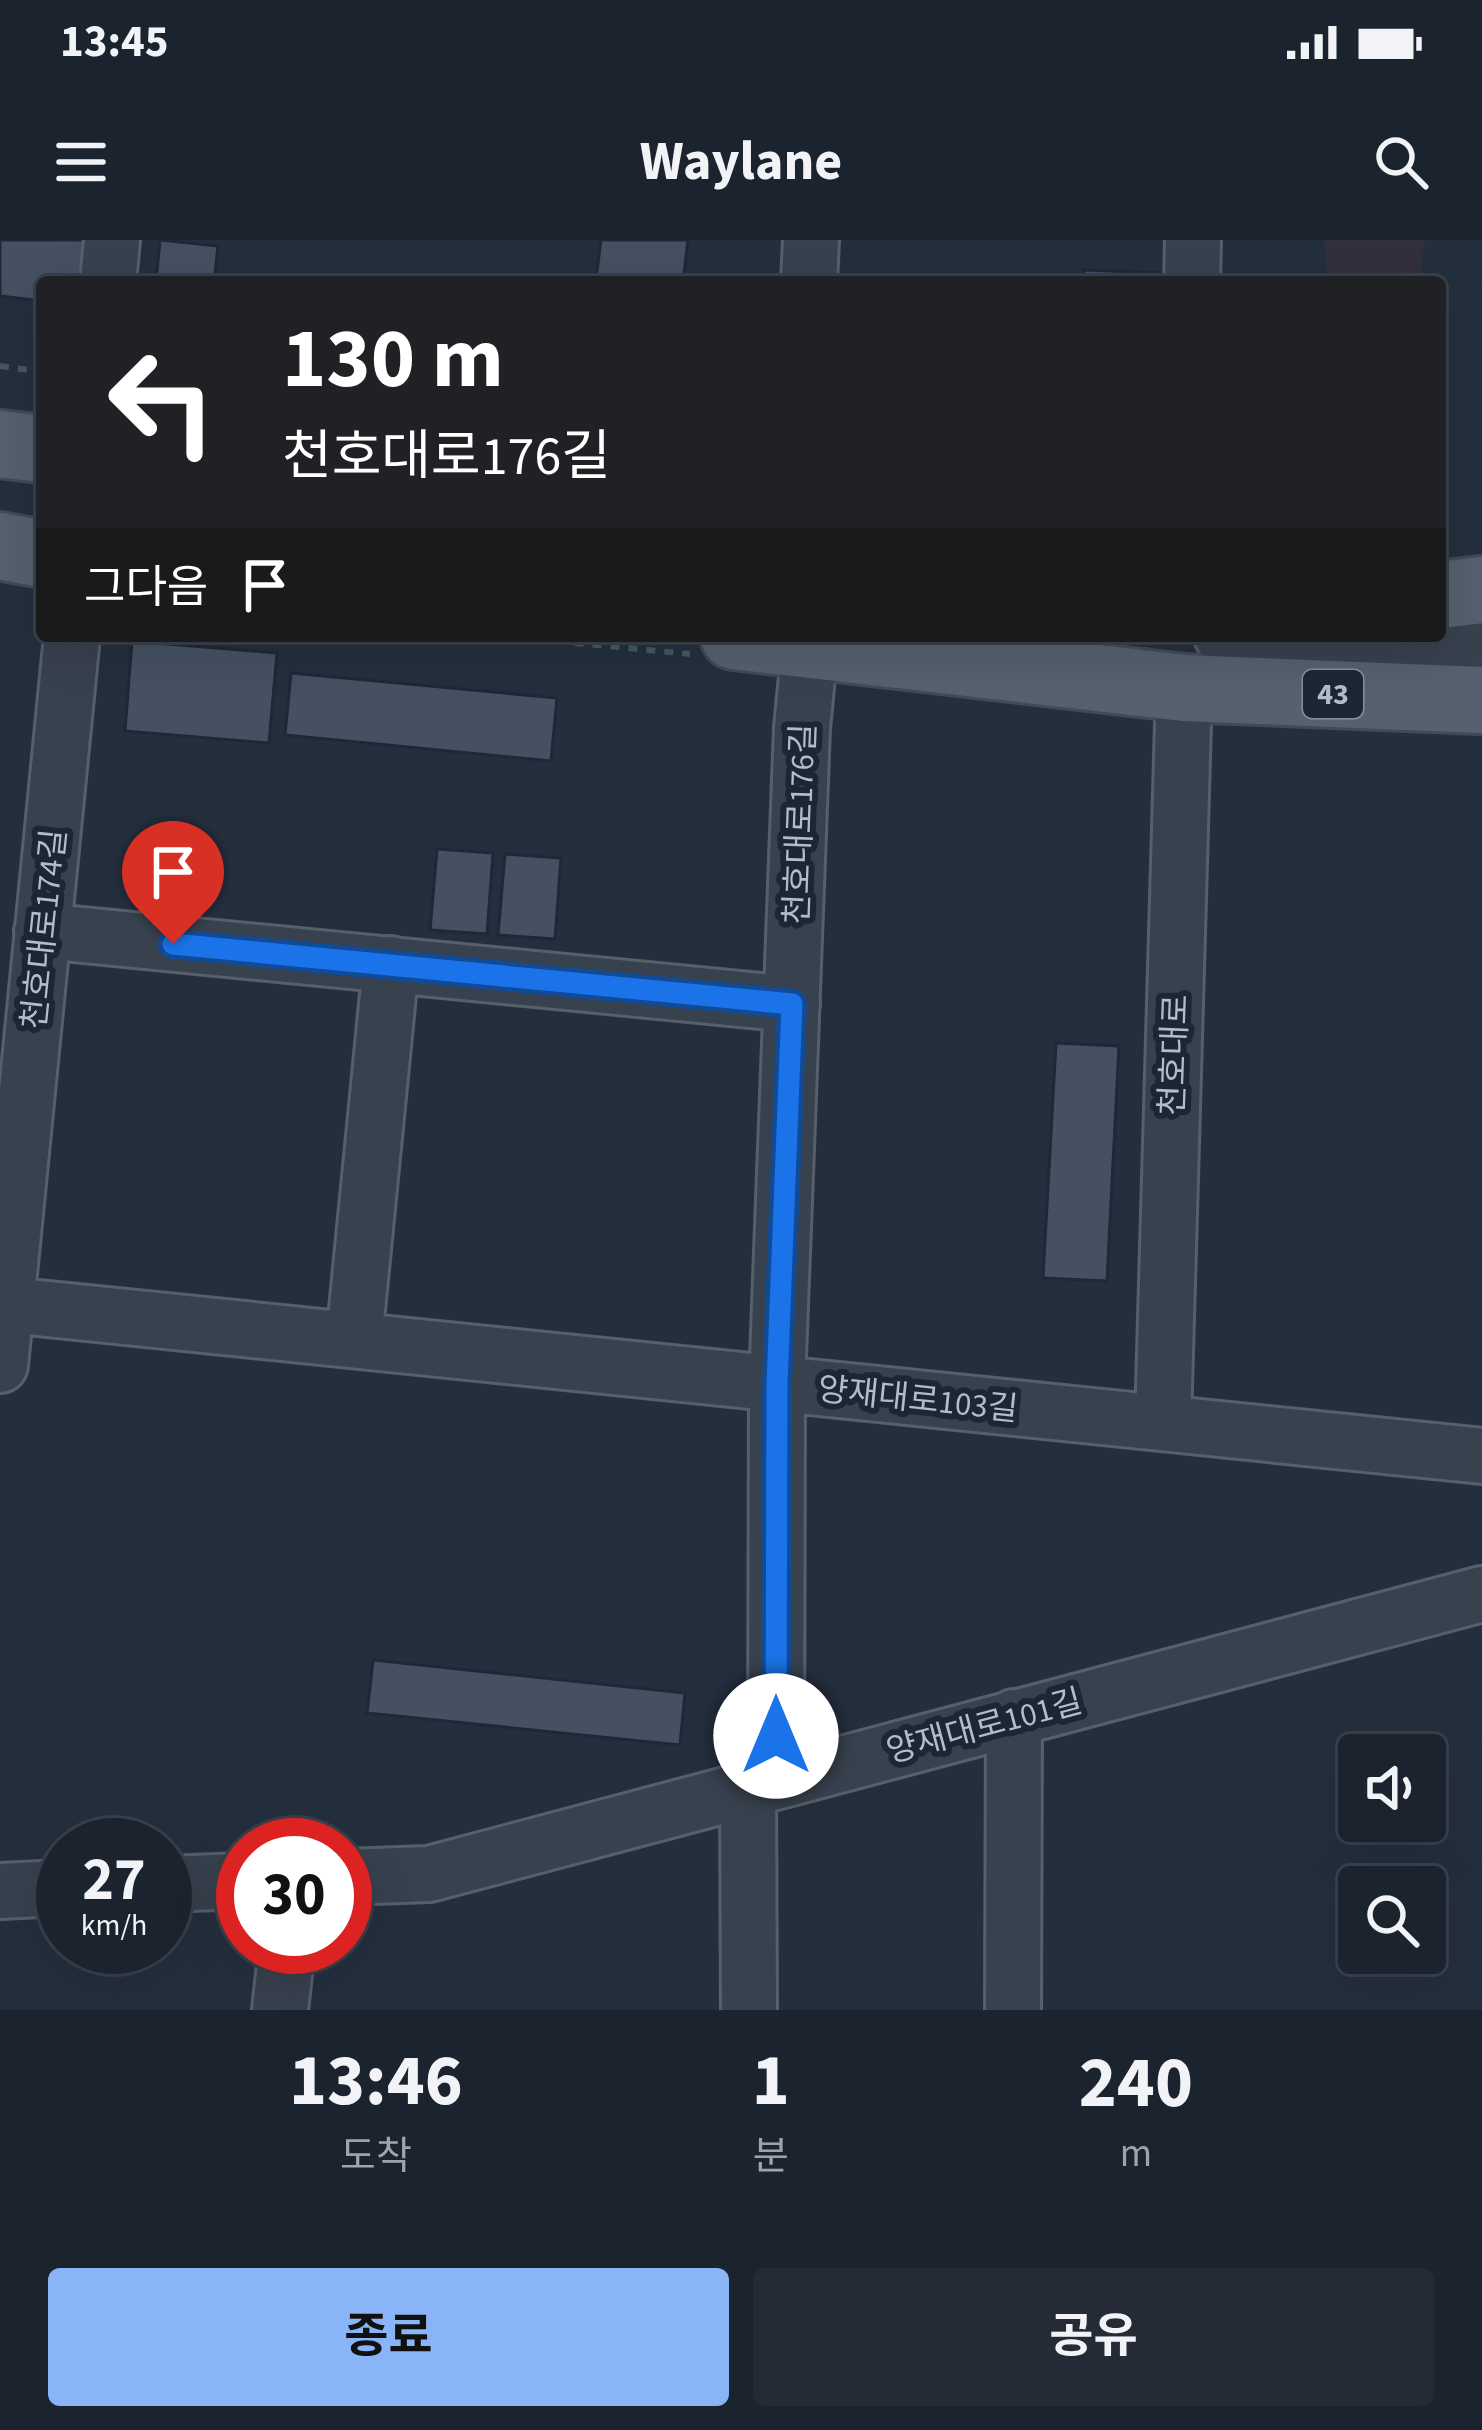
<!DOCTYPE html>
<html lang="ko">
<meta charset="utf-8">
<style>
:root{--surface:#1b232e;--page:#242b36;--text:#f1f3f6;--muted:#a0a4aa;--line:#39404a;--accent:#8ab4f8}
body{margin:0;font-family:"Source Sans 3","Noto Sans KR",sans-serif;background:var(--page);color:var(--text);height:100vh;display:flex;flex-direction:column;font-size:45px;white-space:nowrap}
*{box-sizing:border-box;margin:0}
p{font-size:39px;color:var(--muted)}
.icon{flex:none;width:66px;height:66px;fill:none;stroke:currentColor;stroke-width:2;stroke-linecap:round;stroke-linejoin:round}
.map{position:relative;height:1770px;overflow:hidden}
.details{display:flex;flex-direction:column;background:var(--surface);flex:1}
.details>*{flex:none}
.banner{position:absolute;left:36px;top:36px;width:1410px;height:366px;border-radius:12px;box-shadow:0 12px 48px #0002,0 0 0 3px var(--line);background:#202124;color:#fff;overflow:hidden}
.tools{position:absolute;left:1338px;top:1494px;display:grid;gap:24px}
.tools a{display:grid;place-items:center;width:108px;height:108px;border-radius:12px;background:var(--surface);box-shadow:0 12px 48px #0002,0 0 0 3px var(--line);font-size:60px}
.speed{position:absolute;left:36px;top:1578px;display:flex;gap:24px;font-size:60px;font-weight:700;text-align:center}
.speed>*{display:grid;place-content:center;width:156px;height:156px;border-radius:50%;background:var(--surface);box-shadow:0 12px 48px #0002,0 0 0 3px var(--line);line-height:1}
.speed small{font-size:30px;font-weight:400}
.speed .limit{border:18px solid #d22;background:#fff;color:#111}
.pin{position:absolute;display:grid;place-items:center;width:102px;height:102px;color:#fff;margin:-123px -51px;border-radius:50% 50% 50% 0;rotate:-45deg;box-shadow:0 0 12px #0007}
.pin .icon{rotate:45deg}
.me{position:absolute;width:132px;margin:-66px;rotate:0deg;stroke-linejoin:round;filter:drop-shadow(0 0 9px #0008)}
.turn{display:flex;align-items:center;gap:42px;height:252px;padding:0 48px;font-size:54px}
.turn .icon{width:156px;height:156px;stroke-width:2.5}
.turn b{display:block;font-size:84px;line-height:102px}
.then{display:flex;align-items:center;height:114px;padding:0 48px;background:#0003;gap:24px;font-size:45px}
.eta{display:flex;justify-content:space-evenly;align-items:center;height:204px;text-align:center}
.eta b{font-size:72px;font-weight:700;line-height:84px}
.button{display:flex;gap:24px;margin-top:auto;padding:24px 48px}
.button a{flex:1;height:138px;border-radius:12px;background:var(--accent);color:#111;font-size:48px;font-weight:700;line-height:138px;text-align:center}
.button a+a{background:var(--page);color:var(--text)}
.status{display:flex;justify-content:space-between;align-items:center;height:84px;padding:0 60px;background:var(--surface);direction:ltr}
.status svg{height:33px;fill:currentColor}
header{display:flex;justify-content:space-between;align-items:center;height:156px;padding:0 48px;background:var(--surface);font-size:54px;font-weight:700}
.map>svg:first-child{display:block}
.medical{fill:#32303f}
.building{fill:#455162;stroke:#1f2835;stroke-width:3}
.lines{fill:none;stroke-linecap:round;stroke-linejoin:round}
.minor-casing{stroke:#565f6c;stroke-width:60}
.major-casing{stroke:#414a57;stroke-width:72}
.path{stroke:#44595c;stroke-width:6;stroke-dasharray:9 9;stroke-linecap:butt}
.minor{stroke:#38414e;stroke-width:54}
.major{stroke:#56606e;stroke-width:66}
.route-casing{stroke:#114b97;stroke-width:30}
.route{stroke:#1a73e8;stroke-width:21}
.labels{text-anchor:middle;stroke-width:12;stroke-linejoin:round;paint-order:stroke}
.shield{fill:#1d2633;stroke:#878f9c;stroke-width:3}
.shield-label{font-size:30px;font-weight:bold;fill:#b4bcc9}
.street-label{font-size:33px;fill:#b4bcc9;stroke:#1d2633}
</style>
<div class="status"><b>13:45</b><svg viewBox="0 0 49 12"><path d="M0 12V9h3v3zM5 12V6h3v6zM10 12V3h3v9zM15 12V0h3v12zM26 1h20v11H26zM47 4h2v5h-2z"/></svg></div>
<header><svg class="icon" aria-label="menu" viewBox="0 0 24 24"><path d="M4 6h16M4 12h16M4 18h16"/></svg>Waylane<svg class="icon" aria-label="search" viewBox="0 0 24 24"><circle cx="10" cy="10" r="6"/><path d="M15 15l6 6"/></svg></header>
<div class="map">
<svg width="1482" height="1770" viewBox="0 0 1482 1770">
<rect width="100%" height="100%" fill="#242f3e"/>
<path class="medical" d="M1324 0H1425L1419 42H1328Z"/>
<path class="building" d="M0 0H89L84 42H42V61L0 56Z
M160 0 218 6 214 42H156Z
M601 0H688L683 42H625L596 39Z
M1084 30 1160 33V42H1083Z
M132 401 277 413 269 503 125 491Z
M291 433 557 458 551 521 285 495Z
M437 609 493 613 487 694 430 690Z
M505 614 561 618 555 699 498 695Z
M1056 803 1119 806 1107 1041 1043 1038Z
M373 1420 685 1453 680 1505 367 1473Z"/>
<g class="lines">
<defs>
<path id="minor" d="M108 42 112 0
M809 42 811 0
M1192 42 1193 0
M1222 396 1271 402 1482 403
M1143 437 1184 448 1163 1183
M42 691 792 764
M0 1064 1482 1216
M354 1100 391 724
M0 1125 72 396
M776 1540 777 1144 802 488 810 405
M748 1548 749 1770
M345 1637 429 1634 1482 1354
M165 1644 243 1641
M0 1651 63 1648
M280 1770 287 1707
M1013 1770 1014 1477"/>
<path id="major" d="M0 204 42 209
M0 306 42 314
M1440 355 1482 350
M734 396 1184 448 1482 460"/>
</defs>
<use href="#minor" class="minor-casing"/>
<use href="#major" class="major-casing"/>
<path class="path" d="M0 126 42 132
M503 396 690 414"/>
<use href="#minor" class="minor"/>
<use href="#major" class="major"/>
</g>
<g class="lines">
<defs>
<path id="route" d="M173 704 792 764 777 1144 776 1496"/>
</defs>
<use href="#route" class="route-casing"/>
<use href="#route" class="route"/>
</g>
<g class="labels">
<rect class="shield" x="1303" y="430" width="60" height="48" rx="9"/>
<g class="shield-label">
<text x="1333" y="464">43</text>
</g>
<g class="street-label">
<text transform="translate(799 584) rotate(-88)" y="12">천호대로176길</text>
<text transform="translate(43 689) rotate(-84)" y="12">천호대로174길</text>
<text transform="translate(1173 815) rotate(-88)" y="12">천호대로</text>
<text transform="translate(918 1158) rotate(6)" y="12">양재대로103길</text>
<text transform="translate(984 1485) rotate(-15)" y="12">양재대로101길</text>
</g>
</g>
</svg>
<div class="tools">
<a><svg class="icon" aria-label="sound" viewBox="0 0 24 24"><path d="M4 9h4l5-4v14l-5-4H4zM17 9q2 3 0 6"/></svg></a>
<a><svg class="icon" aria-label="search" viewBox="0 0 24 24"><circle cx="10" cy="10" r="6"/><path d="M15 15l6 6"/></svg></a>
</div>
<div class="speed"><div>27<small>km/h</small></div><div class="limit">30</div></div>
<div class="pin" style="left:173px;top:704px;background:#d93025"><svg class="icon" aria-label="arrive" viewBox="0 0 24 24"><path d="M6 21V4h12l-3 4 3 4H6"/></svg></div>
<svg class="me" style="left:776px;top:1496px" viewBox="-20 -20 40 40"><circle r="19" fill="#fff"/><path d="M0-13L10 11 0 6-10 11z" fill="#1a73e8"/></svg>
<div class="banner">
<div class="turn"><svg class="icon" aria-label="left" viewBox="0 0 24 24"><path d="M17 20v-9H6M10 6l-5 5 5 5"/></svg><div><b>130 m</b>천호대로176길</div></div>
<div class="then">그다음<svg class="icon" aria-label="arrive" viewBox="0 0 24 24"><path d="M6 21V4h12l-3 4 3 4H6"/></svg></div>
</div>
</div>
<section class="details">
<div class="eta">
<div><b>13:46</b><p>도착</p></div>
<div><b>1</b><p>분</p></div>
<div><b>240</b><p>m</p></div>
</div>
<div class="button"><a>종료</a><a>공유</a></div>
</section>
